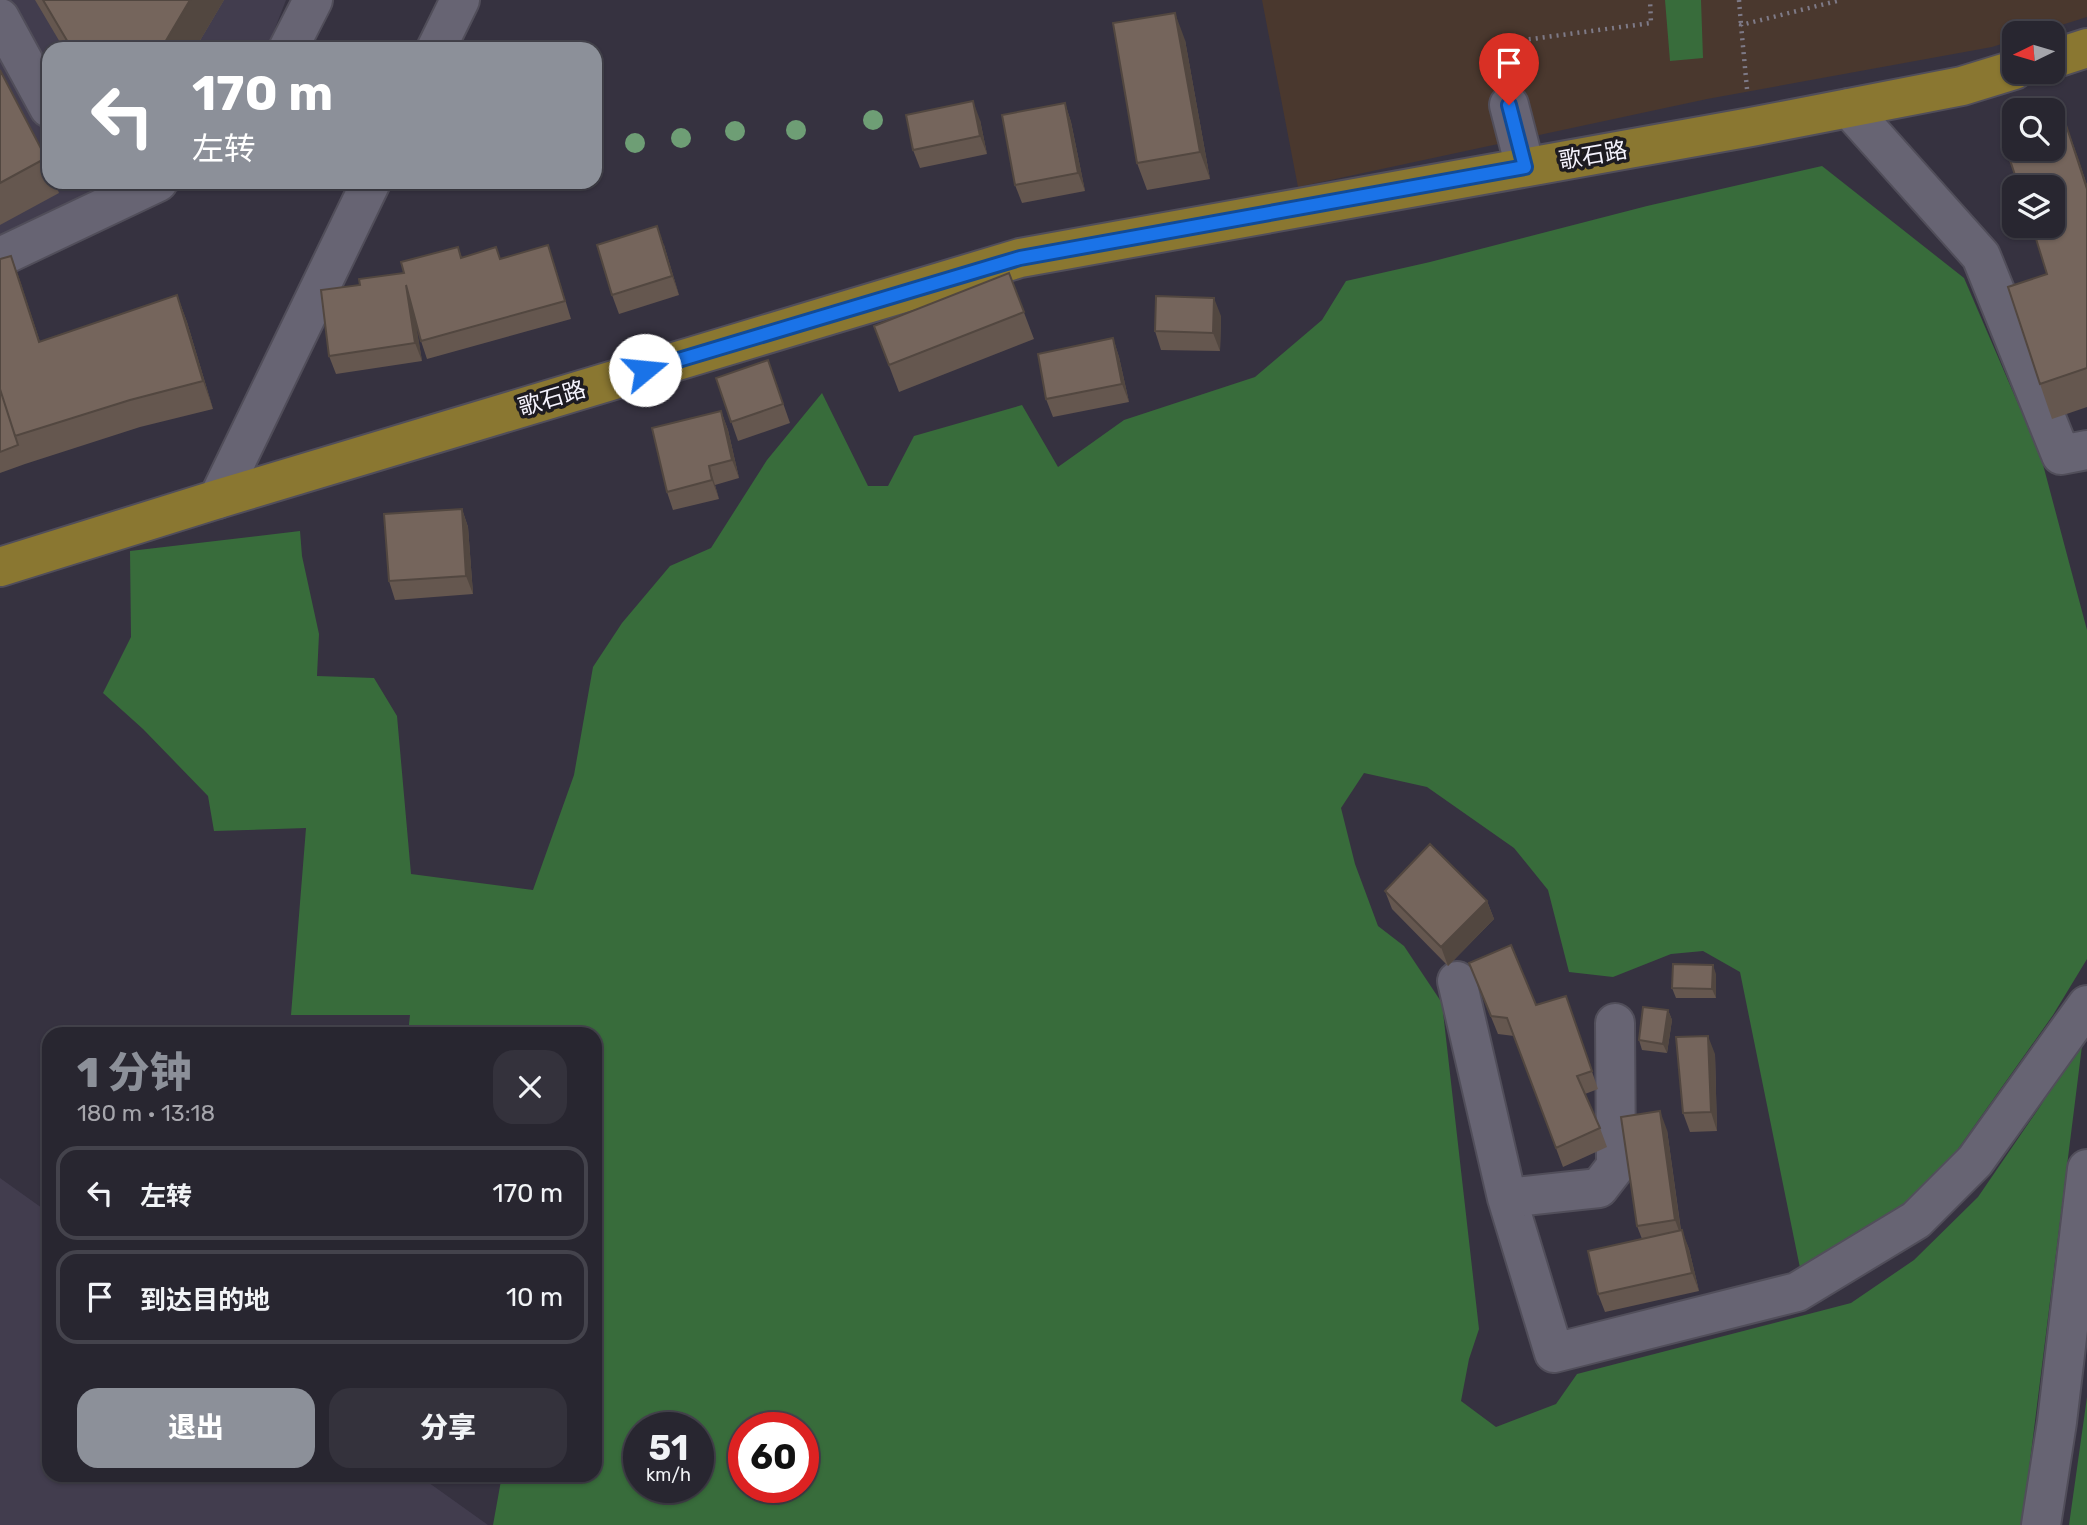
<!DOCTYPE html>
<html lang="zh">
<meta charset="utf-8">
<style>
:root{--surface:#282630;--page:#34323c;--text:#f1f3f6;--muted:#a5a5ab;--line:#44434c;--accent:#8c9099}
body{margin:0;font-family:Rubik,"Noto Sans SC",sans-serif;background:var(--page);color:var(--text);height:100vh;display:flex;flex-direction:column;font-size:26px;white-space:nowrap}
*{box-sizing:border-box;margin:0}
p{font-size:23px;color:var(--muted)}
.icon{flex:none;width:38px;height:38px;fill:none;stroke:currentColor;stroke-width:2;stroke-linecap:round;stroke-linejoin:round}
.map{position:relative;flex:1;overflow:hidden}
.panel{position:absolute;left:42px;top:1027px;width:560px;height:455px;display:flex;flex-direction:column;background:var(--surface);border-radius:21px;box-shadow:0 2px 5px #0004,0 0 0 2px var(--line)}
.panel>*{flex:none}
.top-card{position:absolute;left:42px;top:42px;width:560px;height:147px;border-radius:21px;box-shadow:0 2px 5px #0004,0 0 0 2px var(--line);background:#8c9099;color:#fff;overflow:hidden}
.needle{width:46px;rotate:265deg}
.controls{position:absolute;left:2002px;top:21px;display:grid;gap:14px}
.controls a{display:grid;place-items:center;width:63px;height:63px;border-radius:14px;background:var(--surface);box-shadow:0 2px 5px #0004,0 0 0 2px var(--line);font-size:35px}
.speed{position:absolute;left:623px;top:1412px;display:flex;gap:14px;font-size:35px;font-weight:700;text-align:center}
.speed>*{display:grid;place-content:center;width:91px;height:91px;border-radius:50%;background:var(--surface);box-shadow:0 2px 5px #0004,0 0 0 2px var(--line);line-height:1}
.speed small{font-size:18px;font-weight:400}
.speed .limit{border:10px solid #d22;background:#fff;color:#111}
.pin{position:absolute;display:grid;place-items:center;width:60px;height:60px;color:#fff;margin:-72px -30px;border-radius:50% 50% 50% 0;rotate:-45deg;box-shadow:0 0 7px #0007}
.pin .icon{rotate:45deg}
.me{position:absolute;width:77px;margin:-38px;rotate:73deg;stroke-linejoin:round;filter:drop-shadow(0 0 5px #0008)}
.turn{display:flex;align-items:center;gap:24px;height:147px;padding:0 35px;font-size:32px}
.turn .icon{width:91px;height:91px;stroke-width:2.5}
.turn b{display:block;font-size:49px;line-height:60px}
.round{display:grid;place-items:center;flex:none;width:74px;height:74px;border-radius:21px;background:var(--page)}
.headline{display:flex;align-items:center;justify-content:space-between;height:119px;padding:0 35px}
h1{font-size:42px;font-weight:800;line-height:52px;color:var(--accent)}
.primary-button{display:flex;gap:14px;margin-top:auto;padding:14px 35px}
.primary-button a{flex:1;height:80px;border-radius:21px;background:var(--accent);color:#fff;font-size:28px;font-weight:800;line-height:80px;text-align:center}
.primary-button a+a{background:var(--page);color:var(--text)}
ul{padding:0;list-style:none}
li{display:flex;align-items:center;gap:21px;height:94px;margin:0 14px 10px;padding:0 21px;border:4px solid var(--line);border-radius:21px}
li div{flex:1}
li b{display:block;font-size:26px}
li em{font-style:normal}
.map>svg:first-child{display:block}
.industrial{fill:#423d4e}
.education{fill:#4a382e}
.green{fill:#386c3b;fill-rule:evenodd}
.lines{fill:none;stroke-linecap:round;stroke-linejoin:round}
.minor-casing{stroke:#514e5a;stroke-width:42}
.major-casing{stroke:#514e5a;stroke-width:42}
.path{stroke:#7e7a87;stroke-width:4.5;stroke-dasharray:2 5;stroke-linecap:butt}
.minor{stroke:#676473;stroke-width:38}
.major{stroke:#8a7731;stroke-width:38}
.tree{fill:#6e9e75}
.wall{fill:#65574f}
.shaded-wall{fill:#524740}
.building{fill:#75655c;stroke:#524740;stroke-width:2}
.route-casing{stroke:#114b97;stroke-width:18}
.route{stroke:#1a73e8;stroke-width:12}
.labels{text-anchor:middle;stroke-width:7;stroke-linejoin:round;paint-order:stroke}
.street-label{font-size:23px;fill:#f5f3fd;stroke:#1d1b21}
</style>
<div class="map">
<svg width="2087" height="1525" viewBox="0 0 2087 1525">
<rect width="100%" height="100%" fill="#363240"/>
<path class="industrial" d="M0 0H286L267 49H49V182H202L0 259Z
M0 1178 49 1213V1475H418L488 1525H0Z"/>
<path class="education" d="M1262 0H2087V17L2036 33H2014V40L1992 47 1707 99 1298 187Z"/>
<path class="green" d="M1665 0H1701L1703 58 1670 61Z
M1822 166 1964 278 2041 457 2087 630V959L2053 1015 1941 1173 1877 1230 1800 1268 1740 972 1703 951 1671 954 1613 977 1569 972 1548 890 1514 848 1427 787 1364 773 1341 808 1355 864 1378 926 1404 946 1442 1003 1479 1329 1469 1359 1461 1401 1496 1427 1556 1404 1577 1374 1851 1303 1914 1260 1978 1197 2041 1105 2084 1030 2022 1525H493L502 1475H595V1034H408L410 1015H291L306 828 214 831 208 796 143 729 103 693 131 637 130 551 300 531 302 556 319 634 317 676 374 678 397 716 411 874 533 890 574 775 593 667 622 623 670 566 711 548 767 460 822 393 868 486H888L914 436 1022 405 1058 467 1124 420 1255 377 1322 320 1346 281 1430 262 1647 206ZM639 1428H698V1488H639ZM744 1428H803V1488H744Z
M2087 1397V1525H2069Z"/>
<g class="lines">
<defs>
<path id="minor" d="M0 18 49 108
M288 49 313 0
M436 49 460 0
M1509 105 1525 167
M1849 108 1981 256 2061 455 2087 450
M0 257 158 182
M218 499 371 182
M1457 981 1507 1198 1554 1353 1797 1292 1916 1220 1975 1161 2087 1005
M1507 1198 1599 1188 1616 1166 1615 1023
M2041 1525 2057 1422 2087 1169"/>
<path id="major" d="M2053 59 2087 48
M0 567 218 499 1020 258 1751 127 1962 86 2014 70"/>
</defs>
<use href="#minor" class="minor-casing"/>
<use href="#major" class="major-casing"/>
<path class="path" d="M1739 0 1741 25
M1501 71 1494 44 1651 23 1650 0
M1747 89 1741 25 1841 0"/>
<use href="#minor" class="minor"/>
<use href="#major" class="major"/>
</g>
<g class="tree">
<circle cx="873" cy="120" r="10"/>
<circle cx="796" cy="130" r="10"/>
<circle cx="735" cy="131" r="10"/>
<circle cx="681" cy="138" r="10"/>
<circle cx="635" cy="143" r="10"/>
</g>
<path class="wall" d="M35 0H224L195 49H64Z
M1185 40 1210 179 1147 190 1137 163Z
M0 70 46 158 49 166V182H55L59 193 0 225Z
M1065 103 1071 122 1085 191 1022 203 1015 185Z
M980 120 987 154 920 168 913 150Z
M2066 125 2087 185V407L2052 419 2040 384 2047 274Z
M664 245 679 295 619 314 612 295Z
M458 247 462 258 500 259 554 263 571 319 427 359 421 341 415 321 422 361 336 374 329 356 360 285 404 273Z
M11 256 40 342 177 295 187 322 213 409 140 427 25 464 0 473V259Z
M1009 273 1034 339 899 392 874 326Z
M1221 316 1220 351 1161 350 1155 331Z
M1113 338 1119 357 1129 402 1053 417 1046 399Z
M768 360 790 423 738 441 716 378Z
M721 411 728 430 739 478 715 485 719 499 673 510 667 492Z
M462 509 468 527 473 594 395 600 389 581Z
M1385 891 1487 901 1494 919 1448 966 1392 909Z
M1469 963 1536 1005 1566 996 1598 1089 1585 1094 1600 1128 1607 1147 1563 1167 1514 1036 1498 1034Z
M1716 974V998H1676L1672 988Z
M1668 1010 1672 1020 1667 1053 1642 1050 1639 1040Z
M1715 1054 1717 1131 1690 1132 1683 1113Z
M1667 1130 1681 1230 1689 1249 1699 1291 1605 1312 1598 1294 1642 1239 1637 1226Z"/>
<path class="shaded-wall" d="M190 0H224L195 49H161Z
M1175 13 1185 40 1210 179 1200 152Z
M973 101 980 120 987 154 980 136Z
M1065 103 1071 122 1085 191 1078 173Z
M2066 125 2079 160 2087 185V189Z
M657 226 664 245 679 295 672 276Z
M11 256 21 283 49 369 39 342Z
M406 285 413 304 422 361 415 343Z
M177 295 187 322 213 409 203 381Z
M1214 298 1221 316 1220 351 1213 333Z
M1113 338 1119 357 1129 402 1122 384Z
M721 411 728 430 739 478 732 460Z
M709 466 715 485 719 499 712 480Z
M462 509 468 527 473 594 466 576Z
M1487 901 1494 919 1448 966 1441 947Z
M1713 965 1716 974V998L1712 989Z
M1668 1010 1672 1020 1667 1053 1663 1044Z
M1708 1036 1715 1054 1717 1131 1711 1112Z
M1660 1111 1667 1130 1682 1239 1675 1220Z
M1682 1230 1689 1249 1699 1291 1692 1273Z"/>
<path class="building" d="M43 0H190L161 49H72Z
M1175 13 1200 152 1137 163 1113 23Z
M0 70 46 158 0 183Z
M973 101 980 136 913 150 906 115Z
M1065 103 1078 173 1015 185 1002 115Z
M2066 125 2087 189V368L2040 384 2008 287 2047 274 2032 226H2053V187H2019L2005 145 2014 141V149H2053V129Z
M657 226 672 276 612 295 597 245Z
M548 245 565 301 421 341 406 285 415 343 329 356 321 290 360 285 359 279 404 273 401 262 458 247 461 258 496 247 500 259Z
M11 256 39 342 177 295 203 381 130 400 15 436 0 389V259Z
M1009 273 1024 312 889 365 874 326Z
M1156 296 1214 298 1213 333 1155 331Z
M1113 338 1122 384 1046 399 1038 354Z
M768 360 783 404 731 422 716 378Z
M0 389 18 445 0 452Z
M721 411 732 460 709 466 712 480 667 492 652 428Z
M462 509 466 576 389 581 384 514Z
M1430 844 1487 901 1441 947 1385 891Z
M1511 945 1536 1005 1566 996 1592 1071 1577 1076 1600 1128 1556 1148 1507 1018 1491 1016 1469 963Z
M1673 964 1713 965 1712 989 1672 988Z
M1643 1007 1668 1010 1663 1044 1639 1040Z
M1708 1036 1711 1112 1683 1113 1676 1037Z
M1660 1111 1675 1220 1637 1226 1621 1117Z
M1682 1230 1692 1273 1598 1294 1588 1251Z"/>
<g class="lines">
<defs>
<path id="route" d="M645 370 1020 258 1525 167 1509 105"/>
</defs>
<use href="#route" class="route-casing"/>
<use href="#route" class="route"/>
</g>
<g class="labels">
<g class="street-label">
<text transform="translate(1593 155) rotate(-10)" y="8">歌石路</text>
<text transform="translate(552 398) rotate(-17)" y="8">歌石路</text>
</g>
</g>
</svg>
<div class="controls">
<a><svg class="needle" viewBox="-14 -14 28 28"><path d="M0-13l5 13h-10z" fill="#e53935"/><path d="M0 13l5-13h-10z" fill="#a5a5ab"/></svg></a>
<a><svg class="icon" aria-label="search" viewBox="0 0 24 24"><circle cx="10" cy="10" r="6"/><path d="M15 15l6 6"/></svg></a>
<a><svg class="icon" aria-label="layers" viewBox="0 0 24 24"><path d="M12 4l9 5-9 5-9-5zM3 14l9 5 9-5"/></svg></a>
</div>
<div class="speed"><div>51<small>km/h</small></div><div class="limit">60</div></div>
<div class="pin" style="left:1509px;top:105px;background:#d93025"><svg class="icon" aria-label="arrive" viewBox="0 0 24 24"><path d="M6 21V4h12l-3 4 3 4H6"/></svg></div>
<svg class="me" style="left:645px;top:370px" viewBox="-20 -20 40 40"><circle r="19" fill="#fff"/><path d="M0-13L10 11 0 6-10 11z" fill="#1a73e8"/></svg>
<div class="top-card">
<div class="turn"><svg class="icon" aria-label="left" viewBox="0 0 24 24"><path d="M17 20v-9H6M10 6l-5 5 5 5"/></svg><div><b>170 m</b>左转</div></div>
</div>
<section class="panel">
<div class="headline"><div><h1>1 分钟</h1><p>180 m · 13:18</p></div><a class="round"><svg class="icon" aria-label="close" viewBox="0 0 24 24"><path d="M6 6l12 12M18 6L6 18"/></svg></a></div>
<ul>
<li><svg class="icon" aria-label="left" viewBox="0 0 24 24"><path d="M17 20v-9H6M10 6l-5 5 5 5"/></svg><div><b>左转</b></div><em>170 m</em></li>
<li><svg class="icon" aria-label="arrive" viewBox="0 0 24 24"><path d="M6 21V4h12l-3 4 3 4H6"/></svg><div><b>到达目的地</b></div><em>10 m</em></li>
</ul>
<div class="primary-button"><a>退出</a><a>分享</a></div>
</section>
</div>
